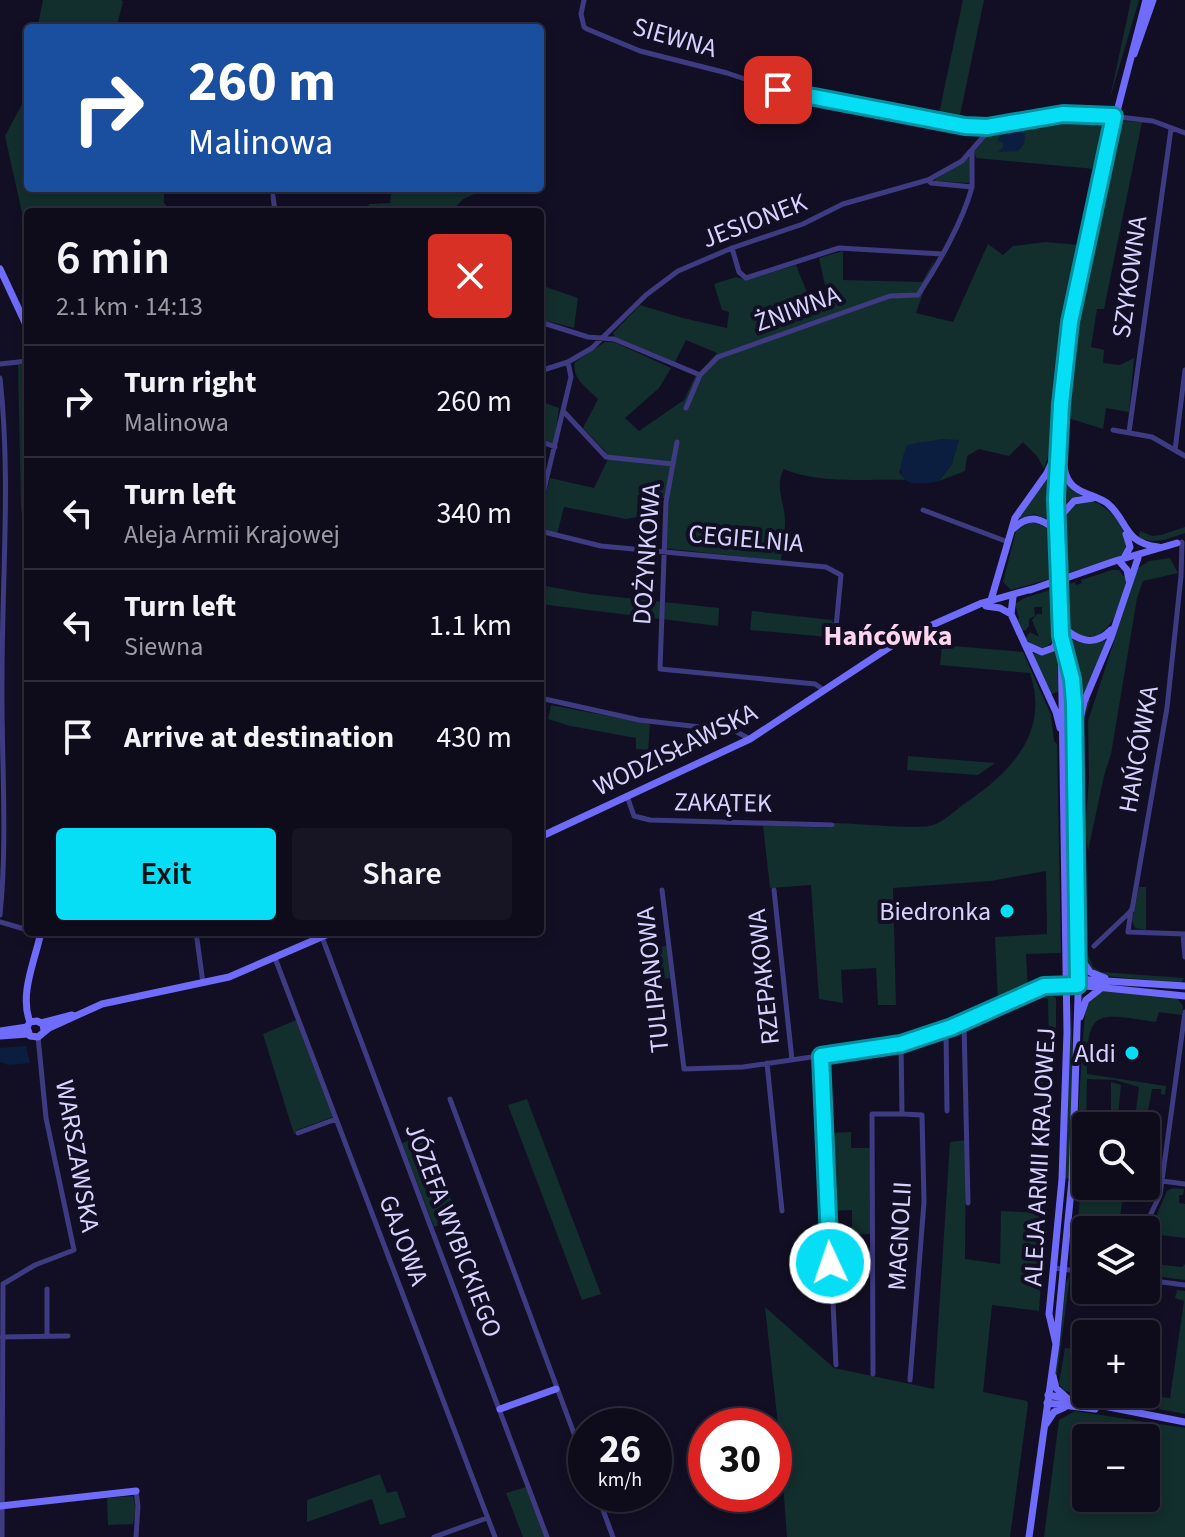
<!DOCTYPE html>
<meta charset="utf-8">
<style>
:root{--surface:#0e0b1b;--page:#171424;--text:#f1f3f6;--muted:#9b9ba3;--line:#2e2b3a;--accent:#06def6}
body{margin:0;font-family:"Source Sans 3",sans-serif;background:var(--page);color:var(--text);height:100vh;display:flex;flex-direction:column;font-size:30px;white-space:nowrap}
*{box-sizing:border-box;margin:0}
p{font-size:26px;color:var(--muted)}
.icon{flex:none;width:44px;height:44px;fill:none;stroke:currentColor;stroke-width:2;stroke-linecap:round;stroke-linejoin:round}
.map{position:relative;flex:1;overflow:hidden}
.sheet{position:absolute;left:24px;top:208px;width:520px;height:728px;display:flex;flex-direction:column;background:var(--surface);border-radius:8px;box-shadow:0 4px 12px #0003,0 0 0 2px var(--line)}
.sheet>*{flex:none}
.hud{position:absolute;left:24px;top:24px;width:520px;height:168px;border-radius:8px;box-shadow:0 4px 12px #0003,0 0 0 2px var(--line);background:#1a4fa0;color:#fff;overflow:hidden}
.controls{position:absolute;left:1072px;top:1112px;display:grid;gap:16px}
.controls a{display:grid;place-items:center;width:88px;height:88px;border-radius:8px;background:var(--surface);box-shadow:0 4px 12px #0003,0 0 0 2px var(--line);font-size:40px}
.speed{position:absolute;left:568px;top:1408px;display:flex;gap:16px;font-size:40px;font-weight:700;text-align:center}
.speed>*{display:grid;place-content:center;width:104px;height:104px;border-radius:50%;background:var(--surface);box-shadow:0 4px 12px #0003,0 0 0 2px var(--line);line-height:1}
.speed small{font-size:20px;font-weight:400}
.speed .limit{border:12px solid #d22;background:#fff;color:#111}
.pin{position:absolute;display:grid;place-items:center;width:68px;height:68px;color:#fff;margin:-34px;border-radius:16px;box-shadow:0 4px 12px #0006}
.me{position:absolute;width:88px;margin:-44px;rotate:357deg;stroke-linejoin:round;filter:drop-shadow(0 0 6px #0008)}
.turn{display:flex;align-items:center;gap:28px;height:168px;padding:0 32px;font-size:36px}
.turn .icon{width:104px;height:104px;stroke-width:2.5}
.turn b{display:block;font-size:56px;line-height:68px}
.round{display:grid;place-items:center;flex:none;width:84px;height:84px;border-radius:8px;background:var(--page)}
.overview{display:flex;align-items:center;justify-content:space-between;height:136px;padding:0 32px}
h1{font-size:48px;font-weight:600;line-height:60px}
.primary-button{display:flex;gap:16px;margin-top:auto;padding:16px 32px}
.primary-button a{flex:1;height:92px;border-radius:8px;background:var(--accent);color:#111;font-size:32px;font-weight:600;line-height:92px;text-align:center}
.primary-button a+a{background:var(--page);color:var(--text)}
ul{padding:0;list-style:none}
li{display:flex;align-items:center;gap:24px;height:112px;padding:0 32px;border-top:2px solid var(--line)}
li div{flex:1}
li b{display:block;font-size:30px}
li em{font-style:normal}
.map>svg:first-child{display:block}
.green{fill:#122e2d;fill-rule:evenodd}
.water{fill:#0b1e40}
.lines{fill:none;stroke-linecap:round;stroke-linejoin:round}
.street{stroke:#3e3b82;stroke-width:5}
.secondary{stroke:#706cfb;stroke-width:7}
.secondary-bridge{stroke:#706cfb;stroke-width:7}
.route-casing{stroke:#0490a0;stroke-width:20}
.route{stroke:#06def6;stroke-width:14}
.poi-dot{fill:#06def6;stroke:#120f24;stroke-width:3}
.labels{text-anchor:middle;stroke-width:8;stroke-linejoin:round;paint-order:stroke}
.street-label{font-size:26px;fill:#d8d3fe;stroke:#120f24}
.poi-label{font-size:26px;fill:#d8d3fe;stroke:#120f24;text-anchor:end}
.neighbourhood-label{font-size:28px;font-weight:bold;fill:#fed5ef;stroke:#120f24}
</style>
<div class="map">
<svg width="1185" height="1537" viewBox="0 0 1185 1537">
<rect width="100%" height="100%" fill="#120f24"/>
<path class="green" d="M43 0H121L123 2 117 25 125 28H42L38 25Z
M963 0H984L959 120 938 118Z
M1131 0H1139L1110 98Z
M28 93V188H164V203L173 212H28L27 235 5 136Z
M1097 116 1104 123 1105 127 1095 169 976 158 974 151 993 129 1050 118Z
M1120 121 1142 122 1104 309H1097L1091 347 1104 350 1103 363 1120 365 1134 358 1129 412 1106 408 1103 429 1065 417 1075 328 1100 226Z
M971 157 969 183 935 181 936 179Z
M392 188H464L477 193 463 199 451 212H367L369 204 390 203Z
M1045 242 1080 245 1063 335 1049 453 1044 469 1037 456 1023 442 1009 456 979 449 967 456 965 471 939 481 952 464 958 440 916 443 899 472 906 480C870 479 816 484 784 469 774 486 785 503 785 521 785 534 782 548 781 561L663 548 664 498 638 495 637 517 626 519 564 507 557 534 540 528V515L550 478 594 488 608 459 605 451 583 428 598 399C588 389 571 378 575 362L605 342H614L671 368 659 388 625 418 639 431 684 400 695 377 717 353 686 340 675 362 615 337 613 333 640 305 683 318 727 328 729 312 722 310 714 284 736 277 746 280 796 265 808 295 826 290 819 258 843 251V280L922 282 935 259 916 313 953 322 988 244 1003 255 1013 246Z
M546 287 578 298 574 328 543 320Z
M28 364V528H25L21 509 18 365Z
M540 401 559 408 554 444 540 438Z
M1051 467 1054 468 1055 522 1034 514 1018 519Z
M1060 468 1082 495 1069 500 1061 509Z
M1091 501C1111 505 1137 539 1121 557L1064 574 1063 519 1075 505Z
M1030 522C1062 528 1056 547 1057 574L1050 579 1011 590 1003 582 1016 531Z
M1185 527V533C1170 538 1154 546 1139 537L1140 531 1152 536 1161 535Z
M1170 558 1178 573 1143 581 1137 598 1111 754 1104 776 1088 851 1085 830 1089 779 1088 721 1138 568 1149 561Z
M1112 570H1119L1123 576H1127C1122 597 1117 626 1096 636 1060 640 1064 612 1064 586L1075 582 1076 585 1082 583 1081 580Z
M540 585 590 594 719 608 718 626 540 604Z
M1050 590 1053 594H1057C1057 614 1065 641 1042 648L1030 644 1025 638 1030 632 1039 637 1032 620 1037 614H1042V607H1034L1035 616 1029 619V626L1025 631 1021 630 1017 620 1019 618 1015 604 1024 598Z
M752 611 832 620 839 638 750 630Z
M1066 635C1080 646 1092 645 1107 640L1085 693 1076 691Z
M942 645 1023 652 1051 715 1054 741 1057 744 1061 953 1026 954 1028 990 998 1002 995 937 1047 934 1046 871 991 881 893 888 896 1005H878L876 968 841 970 843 1003 819 999 811 885 770 888 763 825 833 828 834 823C852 823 921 830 933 825 944 822 955 810 964 804 1011 772 1050 733 1030 673L940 665Z
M1058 649 1059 691 1050 695 1031 653 1044 655Z
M1065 694H1072L1074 948H1072L1068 891Z
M1087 698 1090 700 1083 725 1081 807 1087 946 1080 948 1079 733Z
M551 705 650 724 648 750 636 749V738L570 726 548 719Z
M908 756 995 763 978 775 907 770Z
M1139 887H1146V930L1135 928 1132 920Z
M667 946 670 978 652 980 649 948Z
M1080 952H1087L1093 967 1101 972 1184 978 1181 983 1105 976 1091 970Z
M1045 991 1056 998V1046H1049L1048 999 1044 998V994L1041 993Z
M1101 991 1177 998 1183 1006 1182 1015 1159 1012 1156 1022C1098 1014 1086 1006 1087 1074L1166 1086 1165 1095 1161 1094V1089H1152L1145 1126H1134L1139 1087 1115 1080 1087 1079 1086 1122 1080 1121 1078 1116 1085 1011 1092 997Z
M1071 999 1073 1075 1070 1179 1065 1178Z
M296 1020 333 1117 297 1130 294 1134 263 1034Z
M1054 1048 1056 1052C1040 1063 1043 1078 1043 1096L1038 1099 1037 1050Z
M1111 1082 1121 1085 1117 1126H1111Z
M527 1099 601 1294 582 1300 508 1105Z
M851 1132V1148H870V1234L852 1235V1210L830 1211 828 1133Z
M427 1134 458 1218 434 1227 402 1143Z
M966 1140 965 1259 1000 1264 1001 1211 1046 1213 1039 1311 992 1305 983 1392 1027 1401 1028 1404 1010 1537H787L780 1443 765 1307 834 1368 934 1389 950 1142Z
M1081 1182 1086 1183V1186L1130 1189 1132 1197 1123 1196 1118 1230H1086V1267L1075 1263Z
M1173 1188 1184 1189 1183 1195H1179V1203L1185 1204V1238L1160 1235 1152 1226 1167 1191Z
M1146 1235H1151L1158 1243 1154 1264 1182 1267 1185 1264V1280L1146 1275Z
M1070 1276 1056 1382 1055 1372 1066 1282Z
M1177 1290 1185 1291V1414L1159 1409 1161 1397 1170 1398 1184 1301 1175 1298Z
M1065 1348 1076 1349 1073 1373 1077 1375 1078 1370 1086 1371V1394H1146V1386L1155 1387V1410L1065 1391 1059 1384Z
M1075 1411 1185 1428V1537H1044L1059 1420ZM1086 1438H1146V1498H1086Z
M380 1474 387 1493 397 1491 406 1517 380 1525 372 1499 307 1522V1500Z
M526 1487 545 1537H523L506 1493Z
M133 1496 136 1509 133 1524 108 1525 107 1498Z"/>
<path class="water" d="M1014 131 1025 133 1024 144 1018 151 998 152 1003 147V143L997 141 1001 134Z
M942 439 959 440 952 464 939 481C903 489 893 479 907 445Z
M26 1046 30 1063 8 1065 0 1062V1048Z"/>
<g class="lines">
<path class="street" d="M584 0 581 14 584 27 587 29 640 51 727 73 778 90 965 126 987 127 1049 115 1093 114 1153 121 1185 133
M972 187V151
M273 196 275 212
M732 248 739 272 746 278 839 248 942 254
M540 322 588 337 614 339 700 375
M0 364 28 361
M540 371 568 362 592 348 646 295 678 271 732 248 803 224 843 204 928 180 962 161 991 128
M0 378C11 477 2 578 2 677 1 756 8 836 0 915
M686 408 700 375 718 357 890 296 918 295C938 265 963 221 972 187L931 183 928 180
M565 413 606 457 673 464
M1113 430 1152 437 1185 456
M1129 432 1171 129
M540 441 555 447
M677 442 666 502 660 669 815 684 824 690
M1175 450 1185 370
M540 506 571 377 568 362
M923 510 1008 542
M540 531 601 546 826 567 841 575 836 627C848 644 870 633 883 650
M540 698 639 720 735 731 750 739
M627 796 634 816 650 820 832 825
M662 890 684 1069 743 1067 901 1044 952 1027 1056 979 1067 978
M774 890 792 1060
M1131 910 1128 932 1185 934
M0 922 28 930
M196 932 203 983
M1183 934 1185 957
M322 937 547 1537
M1094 946 1132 910 1167 708 1181 576 1182 542
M275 958 495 1537
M964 1022 968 1203
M946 1029 947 1111
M821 1056 836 1365
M767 1063 782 1211
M450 1099 586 1466
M902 1114 922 1115 924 1202 910 1380
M298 1133 336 1119
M1162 1181 1185 1184
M1143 1230 1160 1195 1185 1012
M1054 1268 1086 1272
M1146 1280 1185 1285
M3 1284 35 1265 74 1250 46 1118 38 1037
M47 1336V1289
M2 1337 68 1336
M873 1374 872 1114H902L901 1044
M597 1494 613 1537
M2 1537 3 1284
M136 1537 138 1506 136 1491
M434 1537 487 1518"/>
<path class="secondary" d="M1134 54 1153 0
M0 269 28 329
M1061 436C1064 449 1061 469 1069 481 1076 493 1096 495 1107 503 1129 521 1122 542 1158 547
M1058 519 1074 501 1093 498
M1013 529C1030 513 1042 518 1058 532
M1124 558 1130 547 1126 534
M1120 562 1127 570 1129 580
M1066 578 1115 561 1177 543
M1030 590 1050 583
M1013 597 1011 614 1056 712 1060 728
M991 600 1015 518 1047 473 1057 451
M986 606 1000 608 1011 614
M1061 626C1077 640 1094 648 1111 630
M1026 645 1042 652 1053 648 1059 640
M1077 732 1084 702 1111 638 1138 558
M540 837 750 739 905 637 982 603 1032 589
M1079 956 1090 972 1105 978
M1075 979 1185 986
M1076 985 1185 996
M1080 1017 1086 1000 1100 989
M30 1022C19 994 35 961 41 932
M41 1023 72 1015
M0 1031 27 1027
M44 1031 43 1024 37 1021 30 1022 27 1027 30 1036 38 1037 49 1028 102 1004 229 977 333 932
M0 1036 28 1034
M1056 1344 1049 1314 1062 1179 1067 1032 1060 564C1056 493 1056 421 1066 351 1083 232 1116 116 1146 0
M1053 1376 1056 1388 1067 1398
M1048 1395 1185 1422
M1047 1403 1095 1409
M500 1409 556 1389
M1046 1424 1054 1412 1065 1407
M0 1506 136 1491
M1029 1537 1056 1344 1072 1180 1078 997 1074 702 1072 679 1064 642"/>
<path class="secondary-bridge" d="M1050 583 1066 578"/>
</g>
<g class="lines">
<defs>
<path id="route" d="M778 90 965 126 987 127 1063 114 1114 116 1070 322 1061 404 1056 499 1061 636 1072 679 1074 702 1078 985 1044 986 952 1027 901 1044 821 1056 830 1263"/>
</defs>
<use href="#route" class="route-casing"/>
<use href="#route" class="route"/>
</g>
<g class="poi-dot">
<circle cx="1007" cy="911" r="8"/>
<circle cx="1132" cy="1053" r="8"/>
</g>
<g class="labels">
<g class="street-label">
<text transform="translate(675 37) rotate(16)" y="9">SIEWNA</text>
<text transform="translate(754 220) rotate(-21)" y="9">JESIONEK</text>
<text transform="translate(1129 277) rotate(-82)" y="9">SZYKOWNA</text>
<text transform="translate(797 308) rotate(-20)" y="9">ŻNIWNA</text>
<text transform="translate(746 538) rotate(5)" y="9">CEGIELNIA</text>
<text transform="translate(646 554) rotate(-86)" y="9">DOŻYNKOWA</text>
<text transform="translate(675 749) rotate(-26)" y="9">WODZISŁAWSKA</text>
<text transform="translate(1138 749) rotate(-80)" y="9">HAŃCÓWKA</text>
<text transform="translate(723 802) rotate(1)" y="9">ZAKĄTEK</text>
<text transform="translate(763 977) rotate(-96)" y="9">RZEPAKOWA</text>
<text transform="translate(652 980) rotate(-96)" y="9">TULIPANOWA</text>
<text transform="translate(78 1156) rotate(80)" y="9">WARSZAWSKA</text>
<text transform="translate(1039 1157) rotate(-87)" y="9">ALEJA ARMII KRAJOWEJ</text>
<text transform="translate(454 1230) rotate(69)" y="9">JÓZEFA WYBICKIEGO</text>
<text transform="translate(899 1236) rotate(-87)" y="9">MAGNOLII</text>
<text transform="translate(404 1240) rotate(69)" y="9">GAJOWA</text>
</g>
<g class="poi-label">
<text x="991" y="920">Biedronka</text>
<text x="1116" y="1062">Aldi</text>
</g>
<g class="neighbourhood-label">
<text x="888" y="645">Hańcówka</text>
</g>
</g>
</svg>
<div class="controls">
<a><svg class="icon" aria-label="search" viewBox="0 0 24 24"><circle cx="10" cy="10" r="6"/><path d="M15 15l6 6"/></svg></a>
<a><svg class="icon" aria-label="layers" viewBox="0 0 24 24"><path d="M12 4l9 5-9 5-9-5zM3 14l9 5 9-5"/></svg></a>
<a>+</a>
<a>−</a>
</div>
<div class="speed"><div>26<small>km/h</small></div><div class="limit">30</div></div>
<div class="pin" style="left:778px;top:90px;background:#d93025"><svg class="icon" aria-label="arrive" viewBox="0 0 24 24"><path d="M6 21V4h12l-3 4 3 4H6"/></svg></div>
<svg class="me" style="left:830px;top:1263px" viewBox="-20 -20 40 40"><circle r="17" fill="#06def6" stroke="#fff" stroke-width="3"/><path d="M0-11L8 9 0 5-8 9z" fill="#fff"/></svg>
<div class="hud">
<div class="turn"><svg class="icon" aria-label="right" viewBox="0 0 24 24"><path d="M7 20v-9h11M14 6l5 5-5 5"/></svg><div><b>260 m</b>Malinowa</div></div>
</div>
<section class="sheet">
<div class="overview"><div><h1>6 min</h1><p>2.1 km · 14:13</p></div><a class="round" style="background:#d93025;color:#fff"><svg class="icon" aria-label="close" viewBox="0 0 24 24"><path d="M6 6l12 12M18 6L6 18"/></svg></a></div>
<ul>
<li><svg class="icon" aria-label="right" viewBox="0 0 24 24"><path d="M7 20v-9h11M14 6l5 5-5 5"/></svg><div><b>Turn right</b><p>Malinowa</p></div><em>260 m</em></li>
<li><svg class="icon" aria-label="left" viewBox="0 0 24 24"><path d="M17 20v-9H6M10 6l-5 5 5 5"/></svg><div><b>Turn left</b><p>Aleja Armii Krajowej</p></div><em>340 m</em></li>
<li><svg class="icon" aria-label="left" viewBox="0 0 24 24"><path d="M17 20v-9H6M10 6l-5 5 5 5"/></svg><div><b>Turn left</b><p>Siewna</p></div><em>1.1 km</em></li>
<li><svg class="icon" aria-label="arrive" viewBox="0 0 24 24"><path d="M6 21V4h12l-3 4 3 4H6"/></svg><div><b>Arrive at destination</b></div><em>430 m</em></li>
</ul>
<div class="primary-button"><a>Exit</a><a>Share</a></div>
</section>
</div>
